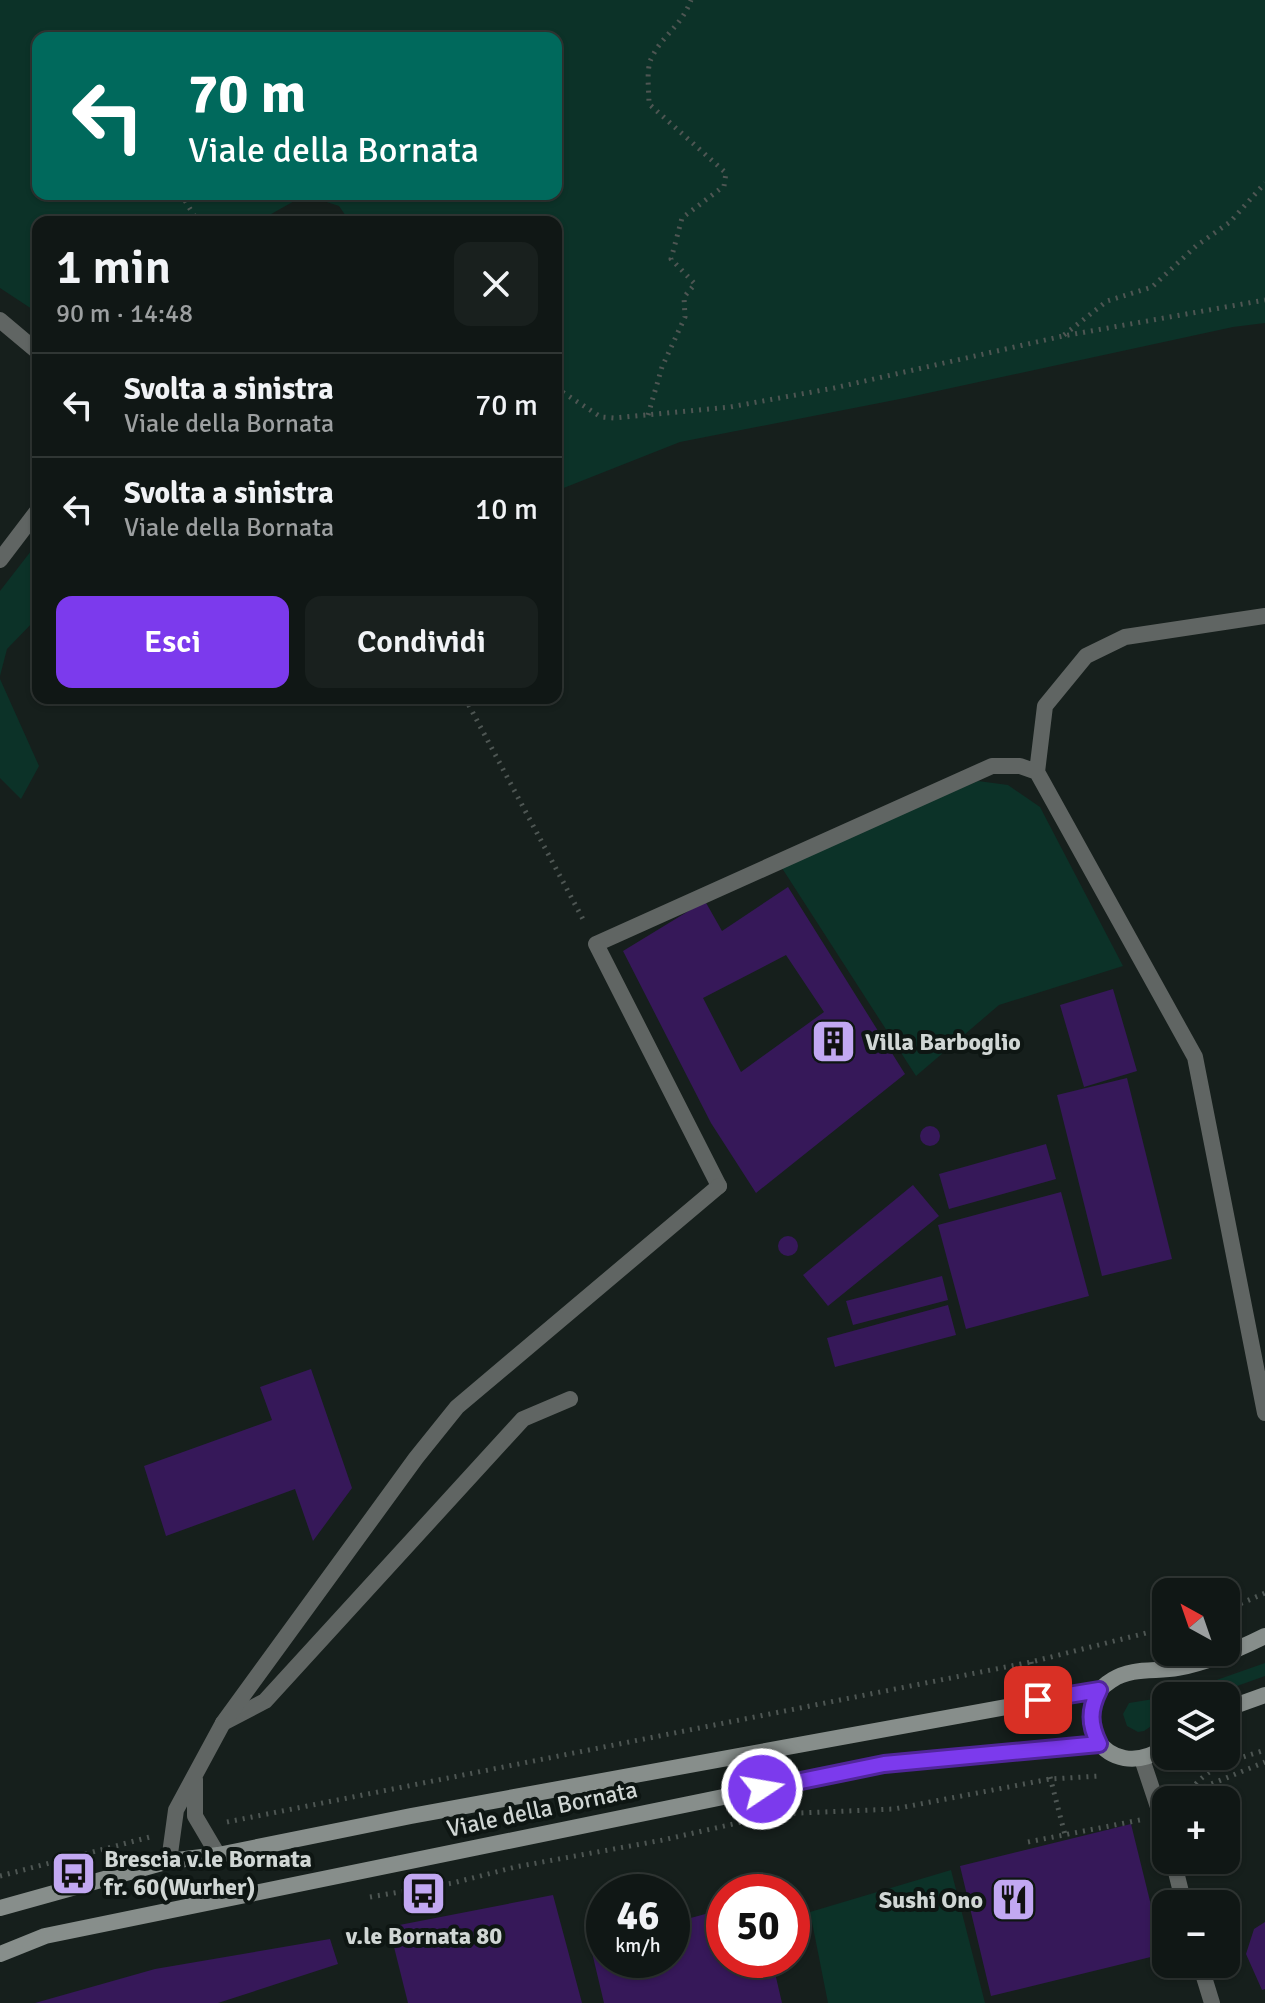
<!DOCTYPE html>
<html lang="it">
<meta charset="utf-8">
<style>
:root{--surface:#101715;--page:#19201e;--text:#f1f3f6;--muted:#9c9fa0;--line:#303634;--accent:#7c3aed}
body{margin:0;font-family:Signika,sans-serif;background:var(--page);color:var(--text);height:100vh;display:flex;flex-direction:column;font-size:30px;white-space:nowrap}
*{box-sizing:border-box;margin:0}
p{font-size:26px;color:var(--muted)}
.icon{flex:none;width:44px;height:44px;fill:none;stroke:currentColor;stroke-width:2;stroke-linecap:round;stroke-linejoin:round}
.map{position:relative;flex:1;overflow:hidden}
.drawer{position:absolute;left:32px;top:216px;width:530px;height:488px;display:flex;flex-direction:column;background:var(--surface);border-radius:16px;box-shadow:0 2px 6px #0004,0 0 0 2px var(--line)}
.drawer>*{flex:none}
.banner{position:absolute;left:32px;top:32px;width:530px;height:168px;border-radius:16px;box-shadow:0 2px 6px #0004,0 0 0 2px var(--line);background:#00695c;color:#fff;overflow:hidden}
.needle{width:52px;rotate:320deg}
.controls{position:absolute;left:1152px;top:1578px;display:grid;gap:16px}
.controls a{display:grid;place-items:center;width:88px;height:88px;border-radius:16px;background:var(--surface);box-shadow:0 2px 6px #0004,0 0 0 2px var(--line);font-size:40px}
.speed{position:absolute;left:586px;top:1874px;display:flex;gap:16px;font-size:40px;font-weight:700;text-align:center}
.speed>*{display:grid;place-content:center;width:104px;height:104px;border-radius:50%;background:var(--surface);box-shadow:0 2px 6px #0004,0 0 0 2px var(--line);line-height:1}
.speed small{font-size:20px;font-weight:400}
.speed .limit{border:12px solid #d22;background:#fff;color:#111}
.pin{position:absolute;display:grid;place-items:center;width:68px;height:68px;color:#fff;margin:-34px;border-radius:16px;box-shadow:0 4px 12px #0006}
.me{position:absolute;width:88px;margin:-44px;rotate:78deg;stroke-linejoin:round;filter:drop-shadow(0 0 6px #0008)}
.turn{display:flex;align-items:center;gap:28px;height:168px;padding:0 24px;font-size:36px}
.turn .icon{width:104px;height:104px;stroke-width:2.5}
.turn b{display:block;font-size:56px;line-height:68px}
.round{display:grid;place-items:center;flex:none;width:84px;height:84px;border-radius:16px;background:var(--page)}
.summary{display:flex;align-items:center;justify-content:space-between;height:136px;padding:0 24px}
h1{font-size:48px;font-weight:600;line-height:60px}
.cta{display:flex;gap:16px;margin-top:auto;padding:16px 24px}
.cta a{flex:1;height:92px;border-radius:16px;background:var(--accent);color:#fff;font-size:32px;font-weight:600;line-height:92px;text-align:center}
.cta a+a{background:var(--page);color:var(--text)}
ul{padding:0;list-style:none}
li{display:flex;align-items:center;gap:24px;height:104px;padding:0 24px;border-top:2px solid var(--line)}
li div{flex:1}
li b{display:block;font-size:30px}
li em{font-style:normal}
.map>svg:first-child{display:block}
.green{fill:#0c3228;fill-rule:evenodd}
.building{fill:#361859;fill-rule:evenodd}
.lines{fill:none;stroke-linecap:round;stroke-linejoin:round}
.path{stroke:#4e5653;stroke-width:5;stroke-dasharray:2 6;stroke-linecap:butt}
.service{stroke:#606563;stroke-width:16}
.minor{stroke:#606563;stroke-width:16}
.secondary{stroke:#878e8b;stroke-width:16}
.route-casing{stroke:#51269a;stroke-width:20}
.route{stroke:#7c3aed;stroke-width:14}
.labels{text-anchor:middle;stroke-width:8;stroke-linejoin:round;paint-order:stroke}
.poi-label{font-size:24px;font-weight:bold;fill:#d0d6d4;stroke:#0e1613;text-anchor:start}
.street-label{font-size:24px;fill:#d0d6d4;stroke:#0e1613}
</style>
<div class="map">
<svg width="1265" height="2003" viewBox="0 0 1265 2003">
<rect width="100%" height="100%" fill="#161f1c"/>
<path class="green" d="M0 0H1265V323L1233 327 905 398 680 442 556 491V222H350L339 206 305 195 257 222H38V313L0 288ZM556 38V194H38V38Z
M38 542V617L7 649 0 676V591Z
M0 679 39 766 21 799 0 778Z
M978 781 1008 785 1040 807 1123 966 999 1005 916 1076 780 865Z
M1265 1663V1676L1209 1696H1171Z
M1166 1697V1716L1144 1731 1138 1732 1127 1726 1123 1714 1129 1703Z
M951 1870 985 2003H828L810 1912Z"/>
<path class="building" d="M788 887 905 1074 756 1193 711 1123 623 951 705 901 722 931ZM786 955 824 1012 741 1072 703 998Z
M1113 989 1137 1071 1084 1087 1060 1005Z
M1127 1078 1172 1259 1102 1276 1057 1095Z
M920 1136a10 10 0 1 1 20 0a10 10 0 1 1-20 0Z
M1046 1144 1056 1179 949 1209 939 1174Z
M913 1185 939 1216 828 1306 803 1275Z
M1061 1192 1089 1296 966 1329 938 1225Z
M778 1246a10 10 0 1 1 20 0a10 10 0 1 1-20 0Z
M942 1276 948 1300 853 1325 846 1301Z
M948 1305 956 1335 835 1367 827 1338Z
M311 1369 352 1488 313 1541 295 1489 166 1536 144 1466 272 1420 260 1387Z
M1131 1824 1163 1954 991 1996 960 1866Z
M553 1895 582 2003H408L389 1927Z
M724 1909V1960H772L782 2003H604L590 1944 604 1940V1960H672V1923Z
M1265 1922V1989L1262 1990 1246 1954 1254 1929Z
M330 1939 338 1964 218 2003H35L155 1969Z"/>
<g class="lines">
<path class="path" d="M181 194 198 222
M1064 335 1107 301 1152 287 1196 246 1230 222 1265 183
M556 388 601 417 614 418 730 407 834 388 1063 336 1265 300
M648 415 662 367 685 317 684 297 695 284 671 259 682 218 724 186 726 173 649 104C649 90 646 71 651 59 662 35 681 27 691 0
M465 698 585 923
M1226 1610 1265 1593
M1031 1662 1034 1680
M1050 1777 1065 1835
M1178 1798 1187 1796C1206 1765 1232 1761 1265 1750
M1195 1800 1204 1787 1265 1762
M227 1822 1031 1662 1166 1628
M1028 1842 1140 1820
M0 1876 150 1837
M370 1897 453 1883 515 1867 663 1840 777 1814 894 1809 1050 1779 1100 1776"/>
<path class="service" d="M1265 616 1125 637 1086 656 1045 706 1037 772 1195 1057 1265 1413
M719 1186 596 944 992 766H1020L1037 772
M223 1723 265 1701 523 1419 570 1399"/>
<path class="minor" d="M0 320 38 352
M0 560 38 510
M1142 1759 1166 1831
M195 1779V1816L218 1855
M1173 1860 1184 1904
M169 1861 176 1810 223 1723 416 1458 457 1407 719 1186
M1200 1964 1212 2003"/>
<path class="secondary" d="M1226 1709 1265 1695
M1166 1747C1104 1788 1063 1710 1112 1680 1132 1667 1156 1672 1178 1668 1209 1662 1237 1650 1265 1636
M0 1908 169 1861 218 1855 411 1816 1099 1690
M0 1954 45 1936 884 1764 1099 1744"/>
</g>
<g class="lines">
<defs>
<path id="route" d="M762 1789 884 1764 1099 1744C1089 1724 1089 1710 1099 1690L1038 1700"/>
</defs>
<use href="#route" class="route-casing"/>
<use href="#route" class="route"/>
</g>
<defs>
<symbol id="building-square" viewBox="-11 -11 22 22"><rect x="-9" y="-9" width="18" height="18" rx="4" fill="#c2a8f2" stroke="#0e1613"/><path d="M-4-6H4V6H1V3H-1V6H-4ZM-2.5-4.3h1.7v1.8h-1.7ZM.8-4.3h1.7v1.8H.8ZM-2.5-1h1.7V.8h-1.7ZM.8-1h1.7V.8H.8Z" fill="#111"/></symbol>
<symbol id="bus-square" viewBox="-11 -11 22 22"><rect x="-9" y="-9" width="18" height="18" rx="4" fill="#c2a8f2" stroke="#0e1613"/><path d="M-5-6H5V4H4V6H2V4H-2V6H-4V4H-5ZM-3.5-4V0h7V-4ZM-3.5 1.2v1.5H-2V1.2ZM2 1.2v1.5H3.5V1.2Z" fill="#111"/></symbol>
<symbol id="restaurant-square" viewBox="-11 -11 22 22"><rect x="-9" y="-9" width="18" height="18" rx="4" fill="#c2a8f2" stroke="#0e1613"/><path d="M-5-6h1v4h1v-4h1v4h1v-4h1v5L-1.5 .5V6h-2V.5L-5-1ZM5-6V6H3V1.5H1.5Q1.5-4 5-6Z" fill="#111"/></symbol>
</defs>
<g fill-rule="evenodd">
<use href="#building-square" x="808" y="1016" width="51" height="51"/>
<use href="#bus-square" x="48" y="1848" width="51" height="51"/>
<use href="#bus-square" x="398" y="1868" width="51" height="51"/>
<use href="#restaurant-square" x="988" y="1874" width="51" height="51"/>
</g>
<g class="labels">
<g class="poi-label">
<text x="865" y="1050">Villa Barboglio</text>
<text x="104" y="1867">Brescia v.le Bornata<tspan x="104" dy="28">fr. 60(Wurher)</tspan></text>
<text x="983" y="1908" text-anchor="end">Sushi Ono</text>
<text x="424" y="1944" text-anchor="middle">v.le Bornata 80</text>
</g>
<g class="street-label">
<text transform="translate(542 1809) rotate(-12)" y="8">Viale della Bornata</text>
</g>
</g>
</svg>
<div class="controls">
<a><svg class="needle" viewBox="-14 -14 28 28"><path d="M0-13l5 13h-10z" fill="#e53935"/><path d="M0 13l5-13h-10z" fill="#9c9fa0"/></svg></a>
<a><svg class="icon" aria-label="layers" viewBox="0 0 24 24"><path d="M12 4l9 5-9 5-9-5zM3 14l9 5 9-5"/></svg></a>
<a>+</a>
<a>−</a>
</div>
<div class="speed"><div>46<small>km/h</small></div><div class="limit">50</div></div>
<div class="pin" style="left:1038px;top:1700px;background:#d93025"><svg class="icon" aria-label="arrive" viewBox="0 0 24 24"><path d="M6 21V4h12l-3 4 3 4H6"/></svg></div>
<svg class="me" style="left:762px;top:1789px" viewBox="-20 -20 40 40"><circle r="17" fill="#7c3aed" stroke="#fff" stroke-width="3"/><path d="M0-11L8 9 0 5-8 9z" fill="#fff"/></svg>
<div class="banner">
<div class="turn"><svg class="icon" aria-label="left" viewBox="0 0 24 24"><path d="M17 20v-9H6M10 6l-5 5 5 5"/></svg><div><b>70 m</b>Viale della Bornata</div></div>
</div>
<section class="drawer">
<div class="summary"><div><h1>1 min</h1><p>90 m · 14:48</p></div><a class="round"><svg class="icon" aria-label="close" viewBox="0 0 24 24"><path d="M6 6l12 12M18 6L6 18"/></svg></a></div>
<ul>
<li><svg class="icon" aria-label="left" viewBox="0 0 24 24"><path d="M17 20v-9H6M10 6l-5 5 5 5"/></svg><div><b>Svolta a sinistra</b><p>Viale della Bornata</p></div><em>70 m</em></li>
<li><svg class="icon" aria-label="left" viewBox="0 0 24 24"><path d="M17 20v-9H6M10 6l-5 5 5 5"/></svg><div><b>Svolta a sinistra</b><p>Viale della Bornata</p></div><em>10 m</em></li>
</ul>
<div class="cta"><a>Esci</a><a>Condividi</a></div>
</section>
</div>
